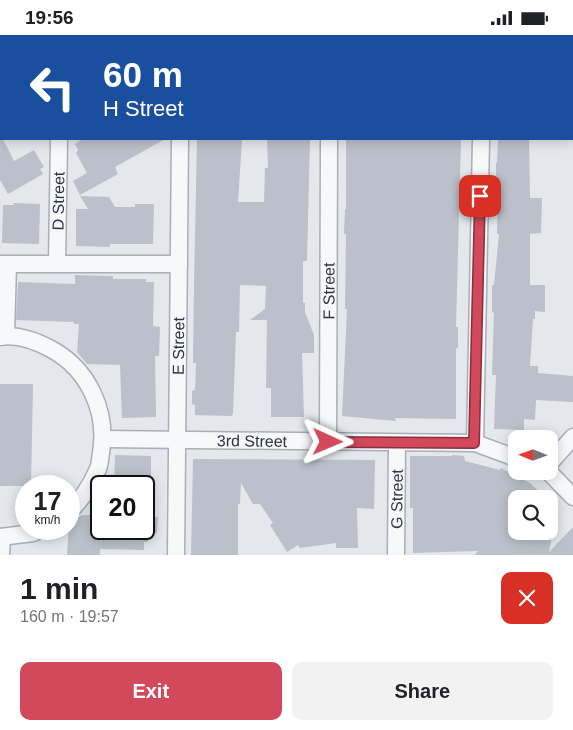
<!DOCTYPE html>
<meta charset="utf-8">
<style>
:root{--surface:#fff;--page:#f2f2f2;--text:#202124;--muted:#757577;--accent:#d1495b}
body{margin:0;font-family:Arial,sans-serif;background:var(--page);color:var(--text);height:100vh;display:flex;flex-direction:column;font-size:19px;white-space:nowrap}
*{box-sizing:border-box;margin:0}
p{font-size:16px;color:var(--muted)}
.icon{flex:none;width:28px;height:28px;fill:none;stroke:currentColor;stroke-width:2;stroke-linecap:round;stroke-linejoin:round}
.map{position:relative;height:520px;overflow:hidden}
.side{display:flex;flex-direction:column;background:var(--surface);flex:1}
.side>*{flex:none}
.banner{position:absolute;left:0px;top:0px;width:574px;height:105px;box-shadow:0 2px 12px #0003;background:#1a4fa0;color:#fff;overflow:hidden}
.needle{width:32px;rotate:271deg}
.buttons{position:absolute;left:508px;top:395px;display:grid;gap:10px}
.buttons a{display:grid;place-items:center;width:50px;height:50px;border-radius:10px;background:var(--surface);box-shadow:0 2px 12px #0003;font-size:25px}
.speed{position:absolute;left:15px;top:440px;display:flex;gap:10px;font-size:25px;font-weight:700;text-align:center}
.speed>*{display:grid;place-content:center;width:65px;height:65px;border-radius:50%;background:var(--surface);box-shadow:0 2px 12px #0003;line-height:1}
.speed small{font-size:12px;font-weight:400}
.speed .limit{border:2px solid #111;border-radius:8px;background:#fff;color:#111}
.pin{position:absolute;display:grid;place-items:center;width:42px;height:42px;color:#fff;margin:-21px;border-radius:10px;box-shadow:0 2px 8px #0006}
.me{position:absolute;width:55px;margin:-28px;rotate:91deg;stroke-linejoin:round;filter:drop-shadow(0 0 4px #0008)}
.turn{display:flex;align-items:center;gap:18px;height:105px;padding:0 20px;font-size:22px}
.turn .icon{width:65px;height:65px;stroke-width:2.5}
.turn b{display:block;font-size:35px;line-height:42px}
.round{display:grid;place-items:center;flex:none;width:52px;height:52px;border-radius:10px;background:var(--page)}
.overview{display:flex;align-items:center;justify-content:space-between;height:85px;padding:0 20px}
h1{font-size:30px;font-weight:700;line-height:38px}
.primary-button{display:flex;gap:10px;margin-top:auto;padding:10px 20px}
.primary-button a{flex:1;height:58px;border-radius:10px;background:var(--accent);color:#fff;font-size:20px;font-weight:700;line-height:58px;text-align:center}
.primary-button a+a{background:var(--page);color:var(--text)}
.status{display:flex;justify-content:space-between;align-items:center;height:35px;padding:0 25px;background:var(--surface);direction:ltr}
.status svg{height:14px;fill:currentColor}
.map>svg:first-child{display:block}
.building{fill:#bbc0ca}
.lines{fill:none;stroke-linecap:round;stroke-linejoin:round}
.minor-casing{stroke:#a9aeb7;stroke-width:19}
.minor{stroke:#f7f8fa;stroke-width:16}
.route-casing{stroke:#882f3b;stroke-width:12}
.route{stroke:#d1495b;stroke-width:9}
.labels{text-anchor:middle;stroke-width:4;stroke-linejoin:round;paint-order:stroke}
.street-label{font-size:16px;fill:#2b3445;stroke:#f4f6f9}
</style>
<div class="status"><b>19:56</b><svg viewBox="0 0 49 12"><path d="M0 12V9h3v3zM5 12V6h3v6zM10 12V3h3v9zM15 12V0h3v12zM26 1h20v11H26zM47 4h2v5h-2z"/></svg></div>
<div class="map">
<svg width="573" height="520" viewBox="0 0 573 520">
<rect width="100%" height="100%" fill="#e4e7ec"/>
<path class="building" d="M0 98 1 104H3L14 126 34 115 44 132 40 134 43 139 8 159 0 145Z
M83 104H165L115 132 118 139 80 160 73 146 87 138 76 118 78 115 75 109Z
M197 104H242L238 167H264L265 133H268L267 104H310L307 226H303V268H305V277L314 300V318H302L304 382H271V353H266L267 285H250L265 274 266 251 240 250 239 297H236L233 378 232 381 195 380V370L192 369V356L195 355 196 328H193L194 249Z
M346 104H461L456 292H458V313H456V384L395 383 396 386 342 381 347 274H345L346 199H344L345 174H346Z
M498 104H529L530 163H542L541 198 530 199V250H545V277L535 276V284H533L530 331H538V338L573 341V367L536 365 535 385 524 384V395L494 394 496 340H492L494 278 492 277V250H494L499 199H497L498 143H496V128H497Z
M80 161 109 162 115 172H135V169H154L153 209H110V212L76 211V174H88Z
M13 168 40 169 39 209 2 208 3 170H14Z
M75 240 113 241V244H146V247H154L153 291 160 292 159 321H155L156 382 122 383 120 330 87 329 77 317 79 289H74V287L16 285 18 247 75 249Z
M0 349H33L31 451H0Z
M115 420 151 421V451H114Z
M452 420 464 421 465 426 500 435 501 433 530 448 547 464H516V496H553L549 517 573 492V520H475L478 516 413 518V473H410V421H452Z
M193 424 375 425 374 474 357 473 358 513H336V508L300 513 298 510 287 517 270 490 273 488 260 469H253L241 448 240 469H238V520H191Z
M82 480H101V494H144V482H158L157 498H148V507H144V515L100 514V520H67L69 488Z"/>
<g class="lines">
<defs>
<g id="minor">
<path d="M60 1V0"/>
<path d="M182 1V0"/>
<path d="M572 14H573"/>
<path id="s1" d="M57 228 59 104"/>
<path d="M0 229H179"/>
<path d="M6 301 8 229"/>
<path d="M0 302C17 299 36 306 51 314 88 334 108 376 101 418 100 424 100 431 97 436 90 452 81 465 69 477"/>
<path id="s2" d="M104 404 475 408 516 423"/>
<path id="s3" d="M328 407 329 104"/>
<path d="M475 408 481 104"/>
<path d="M549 429 573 402"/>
<path d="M548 436 573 462"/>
<path d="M0 502 33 498 41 494"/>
<path d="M1 520 2 502"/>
<path id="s4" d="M176 520 180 104"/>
<path id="s5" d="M396 520 397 408"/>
</g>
</defs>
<use href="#minor" class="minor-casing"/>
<use href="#minor" class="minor"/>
</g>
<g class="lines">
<defs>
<path id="route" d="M328 407 474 408 480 161"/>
</defs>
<use href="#route" class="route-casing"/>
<use href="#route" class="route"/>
</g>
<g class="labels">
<g class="street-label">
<text dy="6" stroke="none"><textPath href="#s1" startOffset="62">D Street</textPath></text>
<text dy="6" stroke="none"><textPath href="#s3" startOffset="151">F Street</textPath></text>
<text dy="6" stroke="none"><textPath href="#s4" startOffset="209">E Street</textPath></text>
<text dy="6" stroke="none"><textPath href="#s2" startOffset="148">3rd Street</textPath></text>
<text dy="6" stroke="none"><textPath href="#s5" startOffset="56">G Street</textPath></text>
</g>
</g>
</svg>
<div class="buttons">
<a><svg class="needle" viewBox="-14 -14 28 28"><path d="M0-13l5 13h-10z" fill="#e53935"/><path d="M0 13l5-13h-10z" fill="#757577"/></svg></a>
<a><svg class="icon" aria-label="search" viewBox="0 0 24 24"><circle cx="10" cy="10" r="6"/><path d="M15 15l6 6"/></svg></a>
</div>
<div class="speed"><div>17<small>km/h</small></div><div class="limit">20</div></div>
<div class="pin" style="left:480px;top:161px;background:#d93025"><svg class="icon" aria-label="arrive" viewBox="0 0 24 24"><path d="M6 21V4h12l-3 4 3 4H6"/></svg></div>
<svg class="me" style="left:328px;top:407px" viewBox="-20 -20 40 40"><path d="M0-17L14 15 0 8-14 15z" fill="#d1495b" stroke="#fff" stroke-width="4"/></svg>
<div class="banner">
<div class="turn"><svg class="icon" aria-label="left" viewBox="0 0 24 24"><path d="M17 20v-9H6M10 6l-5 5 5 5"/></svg><div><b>60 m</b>H Street</div></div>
</div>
</div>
<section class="side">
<div class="overview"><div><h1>1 min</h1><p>160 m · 19:57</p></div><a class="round" style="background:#d93025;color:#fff"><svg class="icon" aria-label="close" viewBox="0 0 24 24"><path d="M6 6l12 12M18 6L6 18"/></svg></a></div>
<div class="primary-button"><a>Exit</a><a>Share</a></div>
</section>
